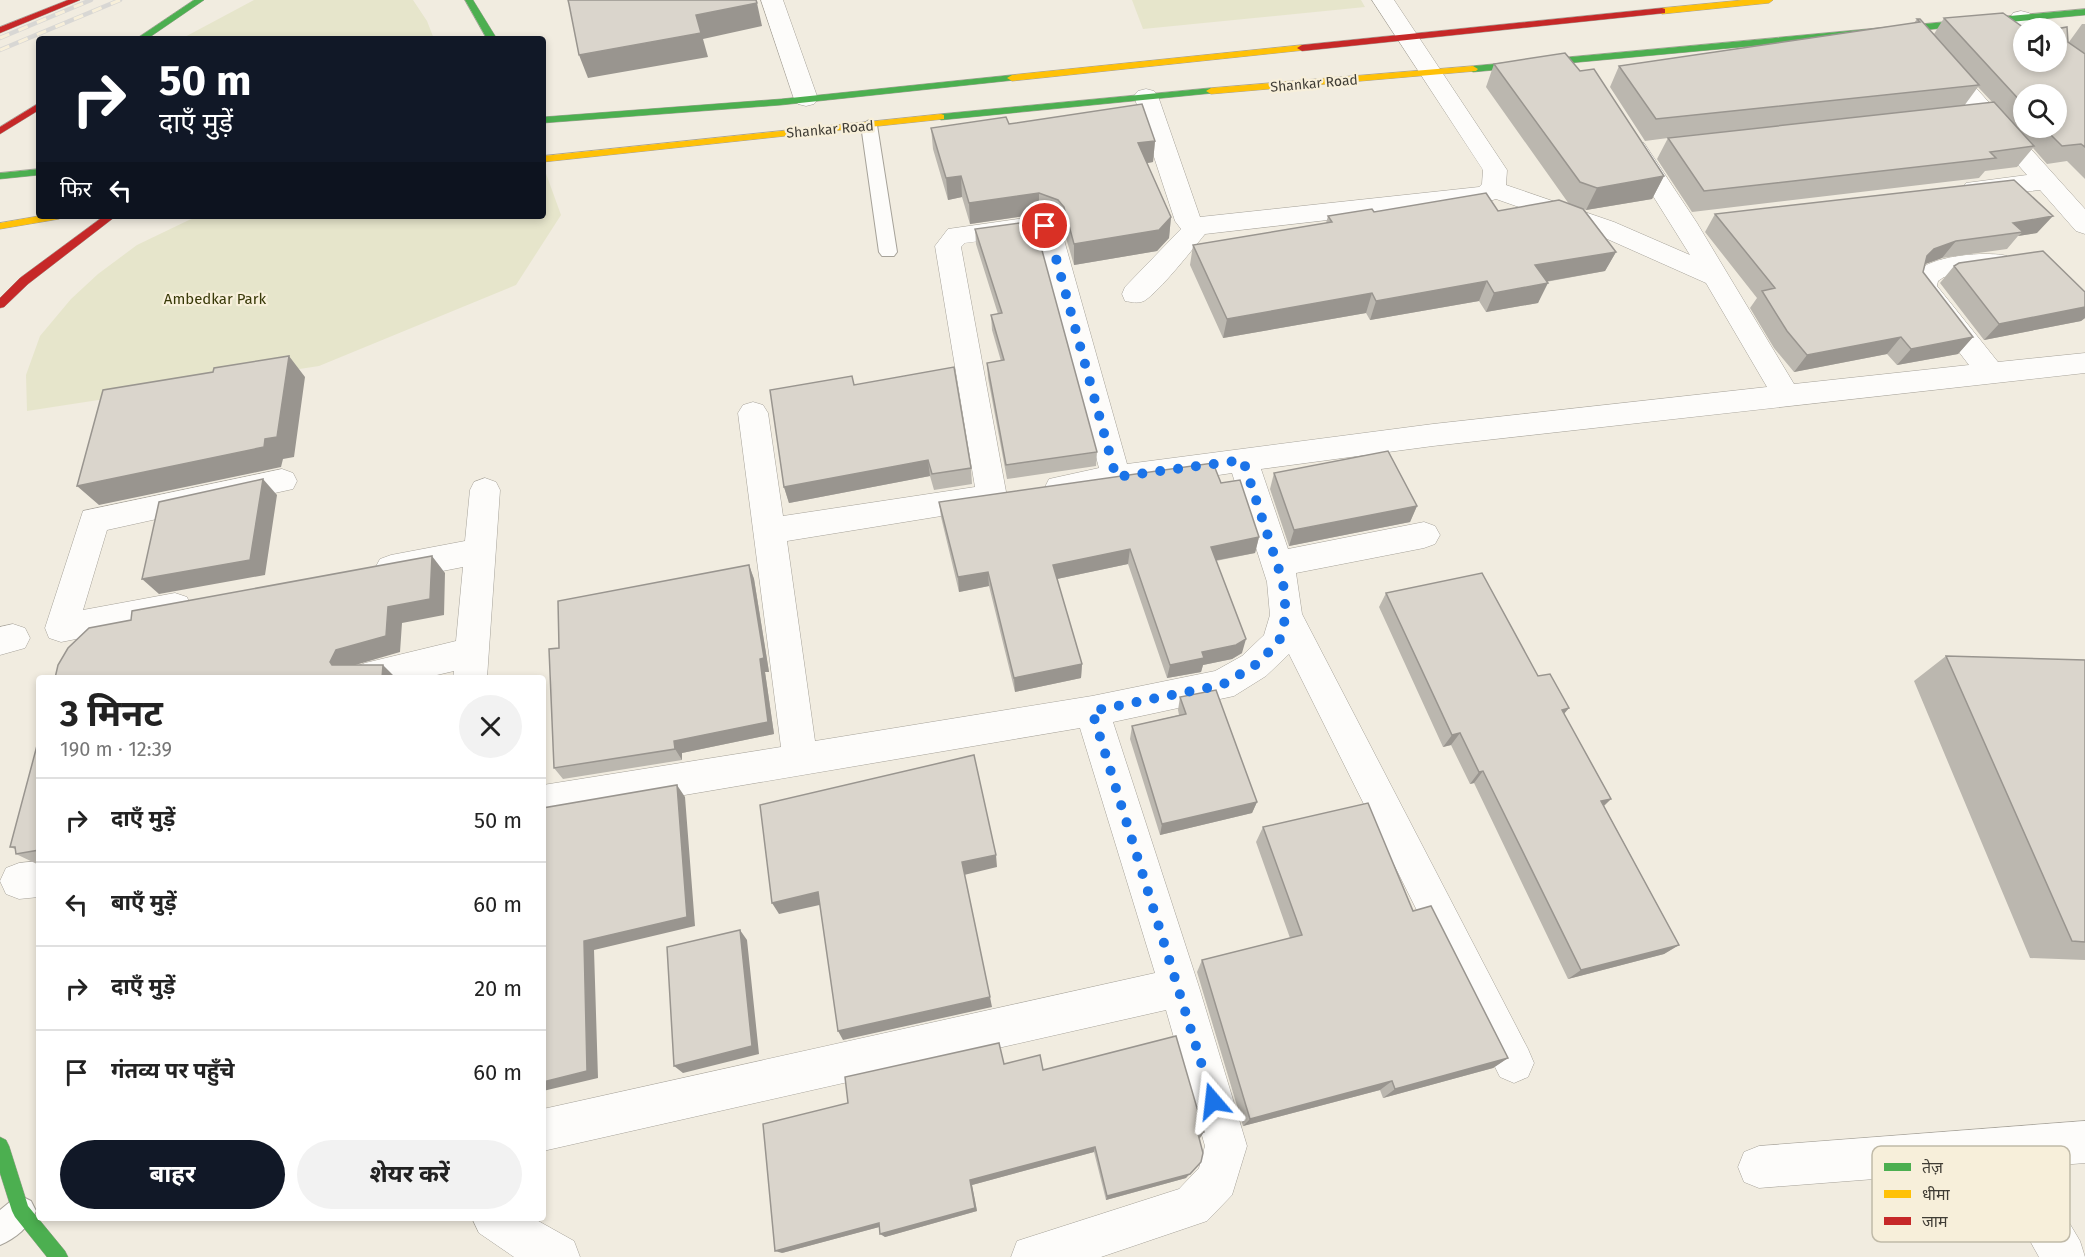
<!DOCTYPE html>
<html lang="hi">
<meta charset="utf-8">
<style>
:root{--surface:#fff;--page:#f2f2f2;--text:#222;--muted:#767676;--line:#e0e0e0;--accent:#111827}
body{margin:0;font-family:"Fira Sans","Noto Sans Devanagari",sans-serif;background:var(--page);color:var(--text);height:100vh;display:flex;flex-direction:column;font-size:22px;white-space:nowrap}
*{box-sizing:border-box;margin:0}
p{font-size:20px;color:var(--muted)}
.icon{flex:none;width:33px;height:33px;fill:none;stroke:currentColor;stroke-width:2;stroke-linecap:round;stroke-linejoin:round}
.map{position:relative;flex:1;overflow:hidden}
.sheet{position:absolute;left:36px;top:675px;width:510px;height:546px;display:flex;flex-direction:column;background:var(--surface);border-radius:6px;box-shadow:0 3px 9px #0003}
.sheet>*{flex:none}
.top-card{position:absolute;left:36px;top:36px;width:510px;height:183px;border-radius:6px;box-shadow:0 3px 9px #0003;background:#111827;color:#fff;overflow:hidden}
.controls{position:absolute;left:2013px;top:18px;display:grid;gap:12px}
.controls a{display:grid;place-items:center;width:54px;height:54px;border-radius:50%;background:var(--surface);box-shadow:0 3px 9px #0003;font-size:30px}
.pin{position:absolute;display:grid;place-items:center;width:51px;height:51px;color:#fff;margin:-26px;border:3px solid #fff;border-radius:50%;box-shadow:0 2px 6px #0007}
.me{position:absolute;width:66px;margin:-33px;rotate:343deg;stroke-linejoin:round;filter:drop-shadow(0 0 4px #0008)}
.turn{display:flex;align-items:center;gap:21px;height:126px;padding:0 24px;font-size:27px}
.turn .icon{width:78px;height:78px;stroke-width:2.5}
.turn b{display:block;font-size:42px;line-height:51px}
.then{display:flex;align-items:center;height:57px;padding:0 24px;background:#0003;gap:12px;font-size:22px}
.round{display:grid;place-items:center;flex:none;width:63px;height:63px;border-radius:32px;background:var(--page)}
.overview{display:flex;align-items:center;justify-content:space-between;height:102px;padding:0 24px}
h1{font-size:36px;font-weight:700;line-height:45px}
.cta{display:flex;gap:12px;margin-top:auto;padding:12px 24px}
.cta a{flex:1;height:69px;border-radius:36px;background:var(--accent);color:#fff;font-size:24px;font-weight:700;line-height:69px;text-align:center}
.cta a+a{background:var(--page);color:var(--text)}
ul{padding:0;list-style:none}
li{display:flex;align-items:center;gap:18px;height:84px;padding:0 24px;border-top:2px solid var(--line)}
li div{flex:1}
li b{display:block;font-size:22px}
li em{font-style:normal}
.map>svg:first-child{display:block}
.green{fill:#e6e5cb}
.lines{fill:none;stroke-linecap:round;stroke-linejoin:round}
.lane-casing{stroke:#a6a299;stroke-width:2}
.street-casing{stroke:#a6a299;stroke-width:1}
.fast-casing{stroke:#a6a299;stroke-width:1}
.slow-casing{stroke:#a6a299;stroke-width:1}
.jam-casing{stroke:#a6a299;stroke-width:1}
.lane{fill:#fdfcfa;fill-rule:evenodd}
.street{fill:#fdfcfa;fill-rule:evenodd}
.fast{fill:#4caf50;fill-rule:evenodd}
.slow{fill:#ffc107;fill-rule:evenodd}
.jam{fill:#c62828;fill-rule:evenodd}
.rail-casing{stroke:#d8d7d4;stroke-width:4.5}
.rail{stroke:#f7efda;stroke-width:3;stroke-dasharray:10;stroke-linecap:butt}
.wall{fill:#bbb7af;fill-rule:evenodd}
.shaded-wall{fill:#99958f}
.building{fill:#dad5cc;stroke:#99958f;stroke-width:1.5}
.route{stroke:#1a73e8;stroke-width:10;stroke-dasharray:0 18}
.labels{text-anchor:middle;stroke-width:4.5;stroke-linejoin:round;paint-order:stroke}
.far-street-label{font-size:14px;fill:#403d35;stroke:#f7efda}
.park-label{font-size:15px;fill:#383908;stroke:#f7efda}
.key{fill:#f7efda;stroke:#c0baa8;stroke-width:1.5}
.key-label{font-size:16px;fill:#403d35}
</style>
<div class="map">
<svg width="2085" height="1257" viewBox="0 0 2085 1257">
<rect width="100%" height="100%" fill="#f1ece0"/>
<path class="green" d="M254 0H413L427 21 434 39H181Z
M1132 0H1361L1365 7 1143 29Z
M544 168 561 215 516 285 319 366 27 411 26 375 40 336 71 299 98 274 137 245 189 220 201 216H543Z"/>
<g class="lines">
<defs>
<path id="lane" d="M869 120 877 125 897 252 894 256H882L879 252 861 125Z
M21 1196 31 1201 36 1211C29 1227 16 1238 0 1245V1210L11 1201Z"/>
<path id="street" d="M761 0H783L818 99 814 104 806 106 798 104 794 99Z
M1372 0H1394L1507 170 1506 185 1614 222 1690 255 1623 148 1626 143 1635 140 1644 143 1697 223 1794 384 1969 365 1915 295C1892 256 1987 250 2007 256L2011 262 2007 268 1944 277 1938 281 1937 286 1998 362 2085 353V373L1433 446 1261 469 1288 549 1424 522 1435 526 1440 535 1435 544 1424 548 1296 573 1302 614 1528 1049 1534 1063 1528 1077 1514 1083 1500 1077 1289 654 1266 676 1234 696 1113 722 1199 987 1247 1146 1232 1195 1207 1221 1101 1257H1011L1017 1241 1179 1189 1199 1168 1205 1146 1166 1010 543 1151V1109L1155 973 1080 728 543 819V785L781 747 738 413 743 405 753 402 763 405 768 413 783 516 975 487 935 246 948 229 1039 216 1057 223 1061 229 1127 464 1433 424 1767 387 1706 283 1596 234 1496 199 1486 202 1205 234C1192 250 1159 292 1144 301 1137 304 1132 302 1125 301L1122 294 1125 287 1181 229 1175 221 1134 96 1138 91 1146 89 1154 91 1158 96 1200 217 1479 187 1482 184 1483 170ZM1036 234 1099 468 1049 479 1045 487 1049 495 1060 499 1232 473 1267 582 1270 615 1264 635 1242 656 1215 671 1092 696 815 741 787 541 1003 506 1007 497 961 247 965 243Z
M2021 11 2029 13 2046 28 2024 30 2010 18 2013 13Z
M1941 56 1949 58 2085 209V234L2076 231 2040 190 1975 197 1966 195 1962 189 1966 183 2027 175 1933 68 1930 63 1933 58Z
M282 469 293 473 297 481 293 489 107 530 83 610 175 593 187 597 191 607 187 617 61 642 49 638 45 628 83 511Z
M485 478 496 482 500 490 487 678H453L454 671 424 678H348L353 668 365 663 456 641 463 567 391 581 380 577 375 568 380 559 391 555 465 541 470 490 474 482Z
M13 624 25 628 30 638 25 648 0 655V627Z
M39 861V897L19 899 6 894 0 881 6 868 19 863Z
M2085 1121V1163L2036 1167 2080 1241 2085 1257H2039L1990 1170 1759 1188 1744 1182 1738 1167 1744 1152 1759 1146Z
M472 1218H533L574 1241 580 1257H514L479 1233Z"/>
<path id="fast" d="M194 0H204L147 39H136Z
M465 0H473L497 39H487Z
M2085 9V15L1473 72 1468 69 1473 66Z
M1012 75 1015 76V80L781 105 543 123V117L781 99Z
M1211 88 1216 91 1214 93 941 120 936 117 941 114Z
M39 169V175L0 179V173Z
M0 1137 6 1140 9 1146 28 1206 65 1251 68 1257H47L15 1217 12 1211 0 1173Z"/>
<path id="slow" d="M1743 0H1773L1769 3 1662 14 1658 11 1662 8Z
M1302 45 1307 48 1305 50 1012 81 1007 78 1012 75Z
M1473 66 1478 69 1476 71 1211 94 1206 91 1211 88Z
M941 114 944 115V119L543 162V156Z
M39 216H64L59 219 0 229V223Z"/>
<path id="jam" d="M68 0H80L0 33V27Z
M1662 8 1665 9V13L1302 51 1297 48 1302 45Z
M39 103V110L0 134V127Z
M104 216H116L28 284 4 307 0 308V298L20 278Z"/>
</defs>
<use href="#lane" class="lane-casing"/>
<use href="#street" class="street-casing"/>
<use href="#fast" class="fast-casing"/>
<use href="#slow" class="slow-casing"/>
<use href="#jam" class="jam-casing"/>
<use href="#lane" class="lane"/>
<use href="#street" class="street"/>
<use href="#fast" class="fast"/>
<use href="#slow" class="slow"/>
<use href="#jam" class="jam"/>
<defs>
<path id="rail" d="M0 38 91 0
M0 50 120 0"/>
</defs>
<use href="#rail" class="rail-casing"/>
<use href="#rail" class="rail"/>
</g>
<path class="wall" d="M1944 18 2024 62 2069 42 2082 24H2085V179L2067 161 2047 164 2033 148 2017 167 1985 171 1979 178 1692 212 1657 159 1668 138 1645 141 1610 87 1619 66 1914 23 1917 19 1934 34ZM1978 87 1993 103 1964 106ZM2024 94 2056 128H2024Z
M1494 64 1664 176 1652 199 1586 210 1584 209 1616 252 1605 271 1546 282 1538 303 1486 312 1479 301 1370 320 1366 313 1223 338 1190 265 1193 245 1326 223 1328 216 1374 212 1498 211 1569 204 1486 87Z
M1009 124 1155 141 1153 162 1147 163 1171 217 1169 238 1157 251 1074 265 1063 228 1058 221 1039 214 970 224 962 197 948 200 933 149 931 128Z
M1715 214 2037 233 2018 236 2007 249 1942 258 1925 264 1923 272 1973 337 1958 354 1897 365 1887 354 1794 372 1774 348 1750 308 1757 298 1705 232Z
M975 229 1097 452 1096 466 1007 479 988 378 987 363 1001 361 992 330 991 315 998 314 976 244Z
M1954 266 2085 292V318L2081 321 1984 340 1940 283Z
M854 385 971 468 972 484 934 490 930 476 789 503 784 487Z
M1274 473 1417 506 1410 522 1289 546 1270 489Z
M1221 483 1259 537 1255 553 1216 561 1242 653 1232 659 1203 665 1201 672 1167 678 1128 564 1057 579 1082 664 1081 678 1015 692 989 586 959 592 941 517 939 502Z
M749 565 754 579 769 672H765L774 734 682 753V760L563 779 554 768 559 648Z
M1386 593 1538 676 1564 714 1611 799 1604 806 1679 945 1664 954 1568 979 1474 783 1470 784 1451 745 1443 747 1379 607Z
M1946 656 2085 660V960L2030 958 1914 681Z
M1180 697 1257 802 1252 813 1160 835 1130 739 1132 726 1179 715 1178 710Z
M39 738V865L16 854 15 849 10 847Z
M1263 827 1413 911 1508 1058 1493 1068 1383 1098 1380 1090 1243 1126 1197 972 1202 960 1290 938 1256 842Z
M1004 1064 1043 1070 1204 1132 1199 1138 1186 1178 1106 1200 1094 1152 972 1185 977 1211 885 1237 879 1227 782 1253Z"/>
<path class="shaded-wall" d="M757 3 762 26 703 39 708 57 588 78 579 55 696 15Z
M1155 141 1153 162 1136 165 1138 143Z
M961 176 962 197 948 200 946 178Z
M1664 176 1652 199 1586 210 1597 188Z
M1039 193V214L970 224 969 203Z
M2053 216 2037 233 2018 236 2023 232 2013 223Z
M1171 217 1169 238 1157 251 1074 265V244Z
M1956 241 1942 258 1920 266 1927 256 1934 249Z
M1616 252 1605 271 1526 285 1535 265Z
M1487 281 1479 301 1370 320 1376 301Z
M1548 283 1538 303 1486 312 1494 293Z
M1372 293 1366 313 1223 338 1227 319Z
M2085 307V318L2081 321 1984 340 1999 324Z
M1901 337 1887 354 1794 372 1807 355Z
M1973 337 1958 354 1897 365 1911 349Z
M289 356 305 377 294 457 283 459 281 467 99 505 77 486 265 439Z
M928 460 930 476 789 503 784 487Z
M263 479 277 495 265 575 159 594 142 579Z
M1417 506 1410 522 1289 546 1294 530Z
M1259 537 1255 553 1207 562 1211 547Z
M1130 549 1128 564 1052 580 1053 565Z
M432 556 445 573 444 615 402 623 400 652 352 666 332 665 330 662 336 650 388 607Z
M749 565 754 579 769 672H765L774 734 682 753V760L675 749 674 741 760 659Z
M988 572 989 586 959 592 958 577Z
M1246 639 1242 653 1232 659 1203 665 1201 672 1167 678 1170 665 1202 652Z
M1082 664 1081 678 1015 692 1014 678Z
M383 665 396 678H382Z
M1569 708 1558 721 1562 710Z
M1460 733 1451 745 1443 747 1452 735Z
M1483 771 1474 783 1470 784 1479 772Z
M677 785 685 797 695 926 594 950 598 1078 543 1091V1082L584 941Z
M1611 799 1598 811 1601 801Z
M1257 802 1252 813 1160 835 1162 824Z
M996 855 997 867 964 875 962 862Z
M818 892 824 904 779 914 772 903Z
M740 930 747 940 759 1054 683 1073 674 1066Z
M1679 945 1664 954 1568 979 1581 970Z
M990 997 992 1007 843 1040 838 1031Z
M1508 1058 1493 1068 1383 1098 1395 1089Z
M1392 1081 1380 1090 1243 1126 1250 1119Z
M1204 1132 1200 1138 1194 1139 1198 1134Z
M1095 1147 1094 1152 972 1185 977 1211 885 1237 880 1234 970 1180Z
M1201 1162 1186 1178 1106 1200 1107 1196Z
M879 1223 883 1226 782 1253 775 1251Z"/>
<path class="building" d="M568 0H756L757 3 696 15 701 33 579 55 569 4Z
M2003 13 2024 28V62H2056V29L2067 27 2068 42 2085 54V147L2081 144 2062 146 2044 128H2056V94H2024V105L1944 18Z
M1917 19H1920L1979 85 1656 119 1619 66 1920 22Z
M1565 53 1580 71 1594 69 1664 176 1597 188 1580 182 1494 64Z
M1994 102 2034 146 1990 152 1996 158 1704 191 1668 138Z
M1142 104 1155 141 1138 143 1171 217 1159 230 1074 244 1064 207 1058 200 1039 193 969 203 961 176 946 178 931 128 1006 117 1009 124Z
M2014 180 2053 216 2013 223 2023 232 1956 241 1934 249 1927 256 1923 272 1973 337 1911 349 1901 337 1807 355 1787 331 1762 291 1775 288 1715 214Z
M1486 193 1498 211 1559 200 1583 209 1616 252 1535 265 1548 283 1494 293 1487 281 1376 301 1372 293 1227 319 1193 245 1332 222 1328 216 1372 209 1374 212Z
M1034 221 1097 452 1006 465 987 363 1004 360 991 315 1002 313 975 229Z
M2043 251 2085 292V307L1999 324 1954 266 1959 263Z
M289 356 277 437 265 439 264 447 77 486 103 390 213 372 214 368Z
M954 367 971 468 932 474 928 460 784 487 770 390 852 376 854 385Z
M1388 451 1417 506 1294 530 1274 473Z
M1213 463 1221 483 1240 480 1259 537 1211 547 1246 639 1236 645 1202 652 1204 658 1170 665 1130 549 1053 565 1082 664 1014 678 988 572 958 577 939 502Z
M263 479 250 560 142 579 159 502Z
M432 556 430 599 388 607 386 636 336 650 330 662 332 665H383L382 678H55L58 665 68 648 89 628 131 620 132 611Z
M749 565 764 658 760 659 768 722 674 741 675 749 554 768 549 649 559 648 558 601Z
M1482 573 1538 676 1550 674 1569 708 1562 710 1611 799 1601 801 1679 945 1581 970 1483 771 1479 772 1460 733 1452 735 1386 593Z
M1946 656 2085 660V942L2072 941Z
M1216 690 1257 802 1162 824 1132 726 1186 714 1180 697Z
M39 738V850L16 854 15 847H10Z
M974 755 996 855 962 862 990 997 838 1031 818 892 772 903 760 805Z
M677 785 687 917 584 941 587 1071 543 1082V808Z
M1368 803 1413 911 1431 906 1508 1058 1395 1089 1392 1081 1250 1119 1202 960 1302 935 1263 827Z
M740 930 752 1046 674 1066 667 947Z
M1176 1036 1204 1132 1198 1134 1203 1153 1201 1162 1190 1174 1107 1196 1095 1147 970 1180 975 1208 880 1234 879 1223 775 1251 763 1124 848 1103 845 1077 999 1043 1004 1064 1040 1055 1043 1070Z"/>
<g class="lines">
<path class="route" d="M1045 226 1048 229 1116 477 1243 460 1283 582 1286 615 1279 642 1254 666 1222 685 1092 711 1213 1101"/>
</g>
<g class="labels">
<g class="far-street-label">
<text transform="translate(1314 83) rotate(-5)" y="5">Shankar Road</text>
<text transform="translate(830 129) rotate(-5)" y="5">Shankar Road</text>
</g>
<g class="park-label">
<text x="215" y="304">Ambedkar Park</text>
</g>
</g>
<rect x="1872" y="1146" width="198" height="96" rx="9" class="key"/>
<rect x="1884" y="1163" width="27" height="8" fill="#4caf50"/>
<rect x="1884" y="1190" width="27" height="8" fill="#ffc107"/>
<rect x="1884" y="1217" width="27" height="8" fill="#c62828"/>
<g class="key-label">
<text x="1922" y="1173">तेज़</text>
<text x="1922" y="1200">धीमा</text>
<text x="1922" y="1227">जाम</text>
</g>
</svg>
<div class="controls">
<a><svg class="icon" aria-label="sound" viewBox="0 0 24 24"><path d="M4 9h4l5-4v14l-5-4H4zM17 9q2 3 0 6"/></svg></a>
<a><svg class="icon" aria-label="search" viewBox="0 0 24 24"><circle cx="10" cy="10" r="6"/><path d="M15 15l6 6"/></svg></a>
</div>
<div class="pin" style="left:1045px;top:226px;background:#d93025"><svg class="icon" aria-label="arrive" viewBox="0 0 24 24"><path d="M6 21V4h12l-3 4 3 4H6"/></svg></div>
<svg class="me" style="left:1213px;top:1101px" viewBox="-20 -20 40 40"><path d="M0-17L14 15 0 8-14 15z" fill="#1a73e8" stroke="#fff" stroke-width="4"/></svg>
<div class="top-card">
<div class="turn"><svg class="icon" aria-label="right" viewBox="0 0 24 24"><path d="M7 20v-9h11M14 6l5 5-5 5"/></svg><div><b>50 m</b>दाएँ मुड़ें</div></div>
<div class="then">फिर<svg class="icon" aria-label="left" viewBox="0 0 24 24"><path d="M17 20v-9H6M10 6l-5 5 5 5"/></svg></div>
</div>
<section class="sheet">
<div class="overview"><div><h1>3 मिनट</h1><p>190 m · 12:39</p></div><a class="round"><svg class="icon" aria-label="close" viewBox="0 0 24 24"><path d="M6 6l12 12M18 6L6 18"/></svg></a></div>
<ul>
<li><svg class="icon" aria-label="right" viewBox="0 0 24 24"><path d="M7 20v-9h11M14 6l5 5-5 5"/></svg><div><b>दाएँ मुड़ें</b></div><em>50 m</em></li>
<li><svg class="icon" aria-label="left" viewBox="0 0 24 24"><path d="M17 20v-9H6M10 6l-5 5 5 5"/></svg><div><b>बाएँ मुड़ें</b></div><em>60 m</em></li>
<li><svg class="icon" aria-label="right" viewBox="0 0 24 24"><path d="M7 20v-9h11M14 6l5 5-5 5"/></svg><div><b>दाएँ मुड़ें</b></div><em>20 m</em></li>
<li><svg class="icon" aria-label="arrive" viewBox="0 0 24 24"><path d="M6 21V4h12l-3 4 3 4H6"/></svg><div><b>गंतव्य पर पहुँचे</b></div><em>60 m</em></li>
</ul>
<div class="cta"><a>बाहर</a><a>शेयर करें</a></div>
</section>
</div>
